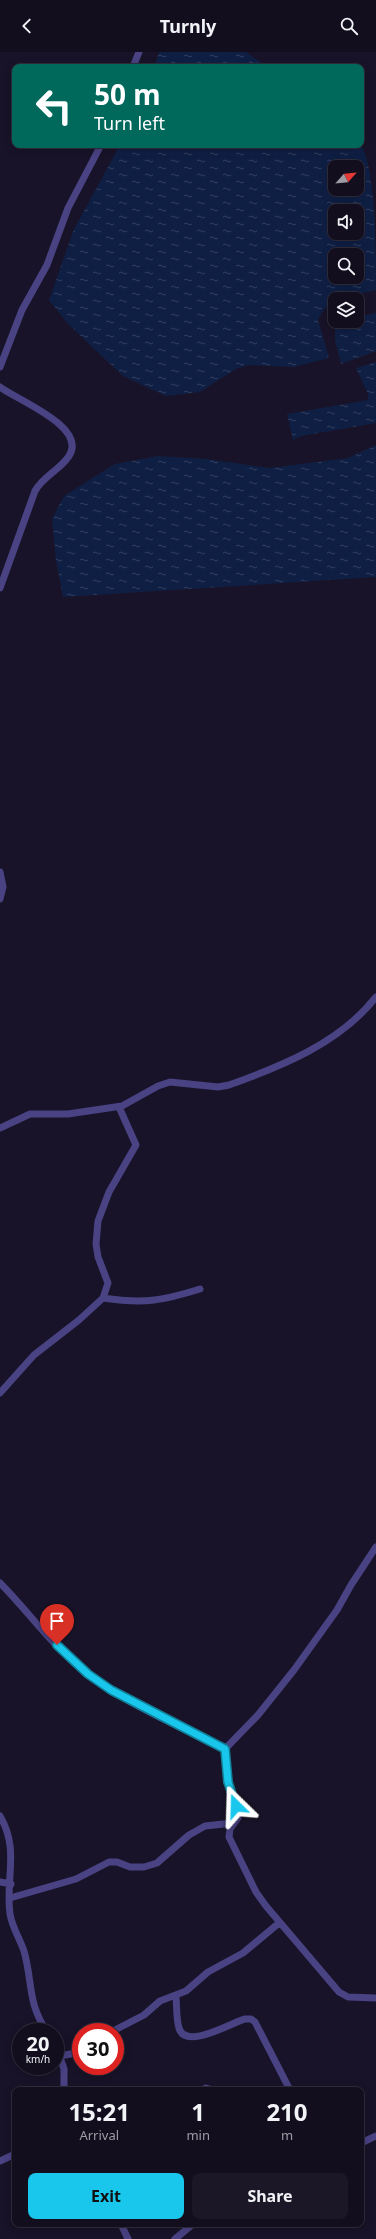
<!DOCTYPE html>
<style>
:root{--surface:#120e1e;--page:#1b1727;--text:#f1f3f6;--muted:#9c9ca4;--line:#312e3c;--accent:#19c7ec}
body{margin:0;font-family:"Noto Sans",sans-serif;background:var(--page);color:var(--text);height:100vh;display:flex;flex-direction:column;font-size:15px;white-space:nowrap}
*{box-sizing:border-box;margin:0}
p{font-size:13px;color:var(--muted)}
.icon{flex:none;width:22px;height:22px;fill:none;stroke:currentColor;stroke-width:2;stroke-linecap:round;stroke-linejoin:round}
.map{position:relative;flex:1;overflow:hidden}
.side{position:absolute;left:12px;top:2035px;width:352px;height:140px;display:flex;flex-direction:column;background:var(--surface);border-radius:8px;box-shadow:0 2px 10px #0003,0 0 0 1px var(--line)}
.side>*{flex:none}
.hud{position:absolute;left:12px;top:12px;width:352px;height:84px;border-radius:8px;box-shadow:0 2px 10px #0003,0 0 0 1px var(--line);background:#00695c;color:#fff;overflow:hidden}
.needle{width:26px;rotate:63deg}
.controls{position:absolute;left:328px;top:108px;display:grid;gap:8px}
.controls a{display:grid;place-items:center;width:36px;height:36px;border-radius:8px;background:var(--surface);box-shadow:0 2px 10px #0003,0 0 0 1px var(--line);font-size:20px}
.speed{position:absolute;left:12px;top:1971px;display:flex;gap:8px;font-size:20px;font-weight:700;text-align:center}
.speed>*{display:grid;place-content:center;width:52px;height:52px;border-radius:50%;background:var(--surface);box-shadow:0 2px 10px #0003,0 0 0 1px var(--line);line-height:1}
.speed small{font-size:10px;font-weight:400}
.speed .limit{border:6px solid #d22;background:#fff;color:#111}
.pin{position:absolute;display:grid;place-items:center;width:34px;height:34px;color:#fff;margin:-41px -17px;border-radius:50% 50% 50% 0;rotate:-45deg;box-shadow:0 0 4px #0007}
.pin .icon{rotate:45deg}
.me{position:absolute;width:44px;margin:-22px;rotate:338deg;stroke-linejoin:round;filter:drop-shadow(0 0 3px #0008)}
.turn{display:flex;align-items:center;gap:14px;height:84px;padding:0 16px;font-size:18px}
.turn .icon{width:52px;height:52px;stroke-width:2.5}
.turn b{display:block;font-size:28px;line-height:34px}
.eta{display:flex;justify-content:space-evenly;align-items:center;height:68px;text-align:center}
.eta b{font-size:24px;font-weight:700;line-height:28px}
.cta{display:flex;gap:8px;margin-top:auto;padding:8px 16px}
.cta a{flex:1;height:46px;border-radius:8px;background:var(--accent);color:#111;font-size:16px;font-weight:700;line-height:46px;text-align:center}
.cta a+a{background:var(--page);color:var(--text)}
header{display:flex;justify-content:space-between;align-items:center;height:52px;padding:0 16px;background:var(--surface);font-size:18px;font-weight:700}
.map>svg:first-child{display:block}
.water{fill:url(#water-ripples);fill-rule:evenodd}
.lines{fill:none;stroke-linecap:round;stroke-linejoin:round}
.street{stroke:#494283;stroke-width:7}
.route-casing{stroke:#108199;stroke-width:10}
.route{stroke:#19c7ec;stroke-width:7}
</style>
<header><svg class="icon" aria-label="back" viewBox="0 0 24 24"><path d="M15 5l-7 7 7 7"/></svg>Turnly<svg class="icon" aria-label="search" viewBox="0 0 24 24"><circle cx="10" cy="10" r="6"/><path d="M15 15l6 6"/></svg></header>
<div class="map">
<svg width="376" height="2187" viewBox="0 0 376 2187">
<defs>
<pattern id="water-ripples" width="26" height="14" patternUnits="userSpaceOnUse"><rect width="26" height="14" fill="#0f1f44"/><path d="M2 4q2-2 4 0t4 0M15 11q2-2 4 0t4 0" fill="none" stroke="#323f60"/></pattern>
</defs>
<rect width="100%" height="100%" fill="#181328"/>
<path class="water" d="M159 0H246L267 15H154Z
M120 93H361C376 116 376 206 376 238L335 247 323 259 318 268 329 306 293 315 249 313 236 317 200 340 166 344 123 324 68 272 49 248 74 177ZM335 115H357V137H335ZM335 159H357V181H335ZM335 203H357V225H335Z
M376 261V299L341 312 335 288V270L357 269V265Z
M376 310V371L301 384 293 388 287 362 368 348V342L356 316Z
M376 393V525L63 545 56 508 52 467 64 444 115 412 158 404 206 407 270 416 348 406Z"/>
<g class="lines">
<path class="street" d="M133 15 139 0
M0 315 22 258 47 213 68 156 101 93
M0 335C17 348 88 375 69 404 60 418 43 424 35 439L0 536
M0 820 3 835 0 847
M0 1076 30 1062H68L122 1054 158 1034 170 1030 218 1035 229 1033C282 1014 340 991 376 945
M103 1246C144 1252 161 1249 200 1237
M0 1341 34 1303 79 1268 103 1246 108 1231 98 1205 96 1192 98 1169 109 1140 136 1093 119 1055
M376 1495 351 1533 337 1558 294 1618 258 1663 225 1697 230 1739 238 1759V1766L230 1777 229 1785 256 1840 266 1854 339 1940 348 1945 376 1946
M0 1531C30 1561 54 1597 89 1623 129 1653 179 1674 225 1697
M0 1764C20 1798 5 1827 10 1862 12 1875 20 1887 24 1899 33 1931 27 1950 47 1980
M0 1830 11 1832
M10 1846 76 1827 109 1810H117L130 1815H144L157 1811 189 1783 205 1774 233 1771
M176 1945C177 1955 176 1966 179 1976 185 1999 233 1970 245 1967H251L255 1970 290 2038
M111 1980 144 1963 160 1949 186 1939 208 1920 243 1901 279 1871
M55 1991 64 2017V2038
M60 2004 81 2000
M202 2038 206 2036 213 2038
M361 2091 376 2084
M0 2109 15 2102
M121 2172 128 2187
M175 2187 193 2172"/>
</g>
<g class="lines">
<defs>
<path id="route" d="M57 1593 88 1622 111 1638 225 1697 228 1730 236 1754"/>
</defs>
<use href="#route" class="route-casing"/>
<use href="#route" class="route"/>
</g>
</svg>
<div class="controls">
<a><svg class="needle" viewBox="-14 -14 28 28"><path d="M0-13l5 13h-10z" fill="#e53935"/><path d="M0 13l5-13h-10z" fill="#9c9ca4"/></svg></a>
<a><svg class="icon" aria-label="sound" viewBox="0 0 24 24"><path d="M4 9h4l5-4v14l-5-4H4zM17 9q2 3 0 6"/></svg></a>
<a><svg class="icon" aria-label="search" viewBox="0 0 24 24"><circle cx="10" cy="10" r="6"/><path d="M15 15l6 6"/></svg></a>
<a><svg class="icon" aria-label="layers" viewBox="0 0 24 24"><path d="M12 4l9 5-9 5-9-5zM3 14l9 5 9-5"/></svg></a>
</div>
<div class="speed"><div>20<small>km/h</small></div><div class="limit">30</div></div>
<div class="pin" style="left:57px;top:1593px;background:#d93025"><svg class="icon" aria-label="arrive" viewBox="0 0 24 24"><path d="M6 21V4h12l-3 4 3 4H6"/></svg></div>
<svg class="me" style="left:236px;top:1754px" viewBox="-20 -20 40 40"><path d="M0-17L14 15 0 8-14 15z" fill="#19c7ec" stroke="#fff" stroke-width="4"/></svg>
<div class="hud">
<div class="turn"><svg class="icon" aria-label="left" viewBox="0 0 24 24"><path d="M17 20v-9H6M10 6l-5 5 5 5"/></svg><div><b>50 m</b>Turn left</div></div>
</div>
<section class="side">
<div class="eta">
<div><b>15:21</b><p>Arrival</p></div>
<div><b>1</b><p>min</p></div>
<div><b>210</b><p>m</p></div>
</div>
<div class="cta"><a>Exit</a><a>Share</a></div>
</section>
</div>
